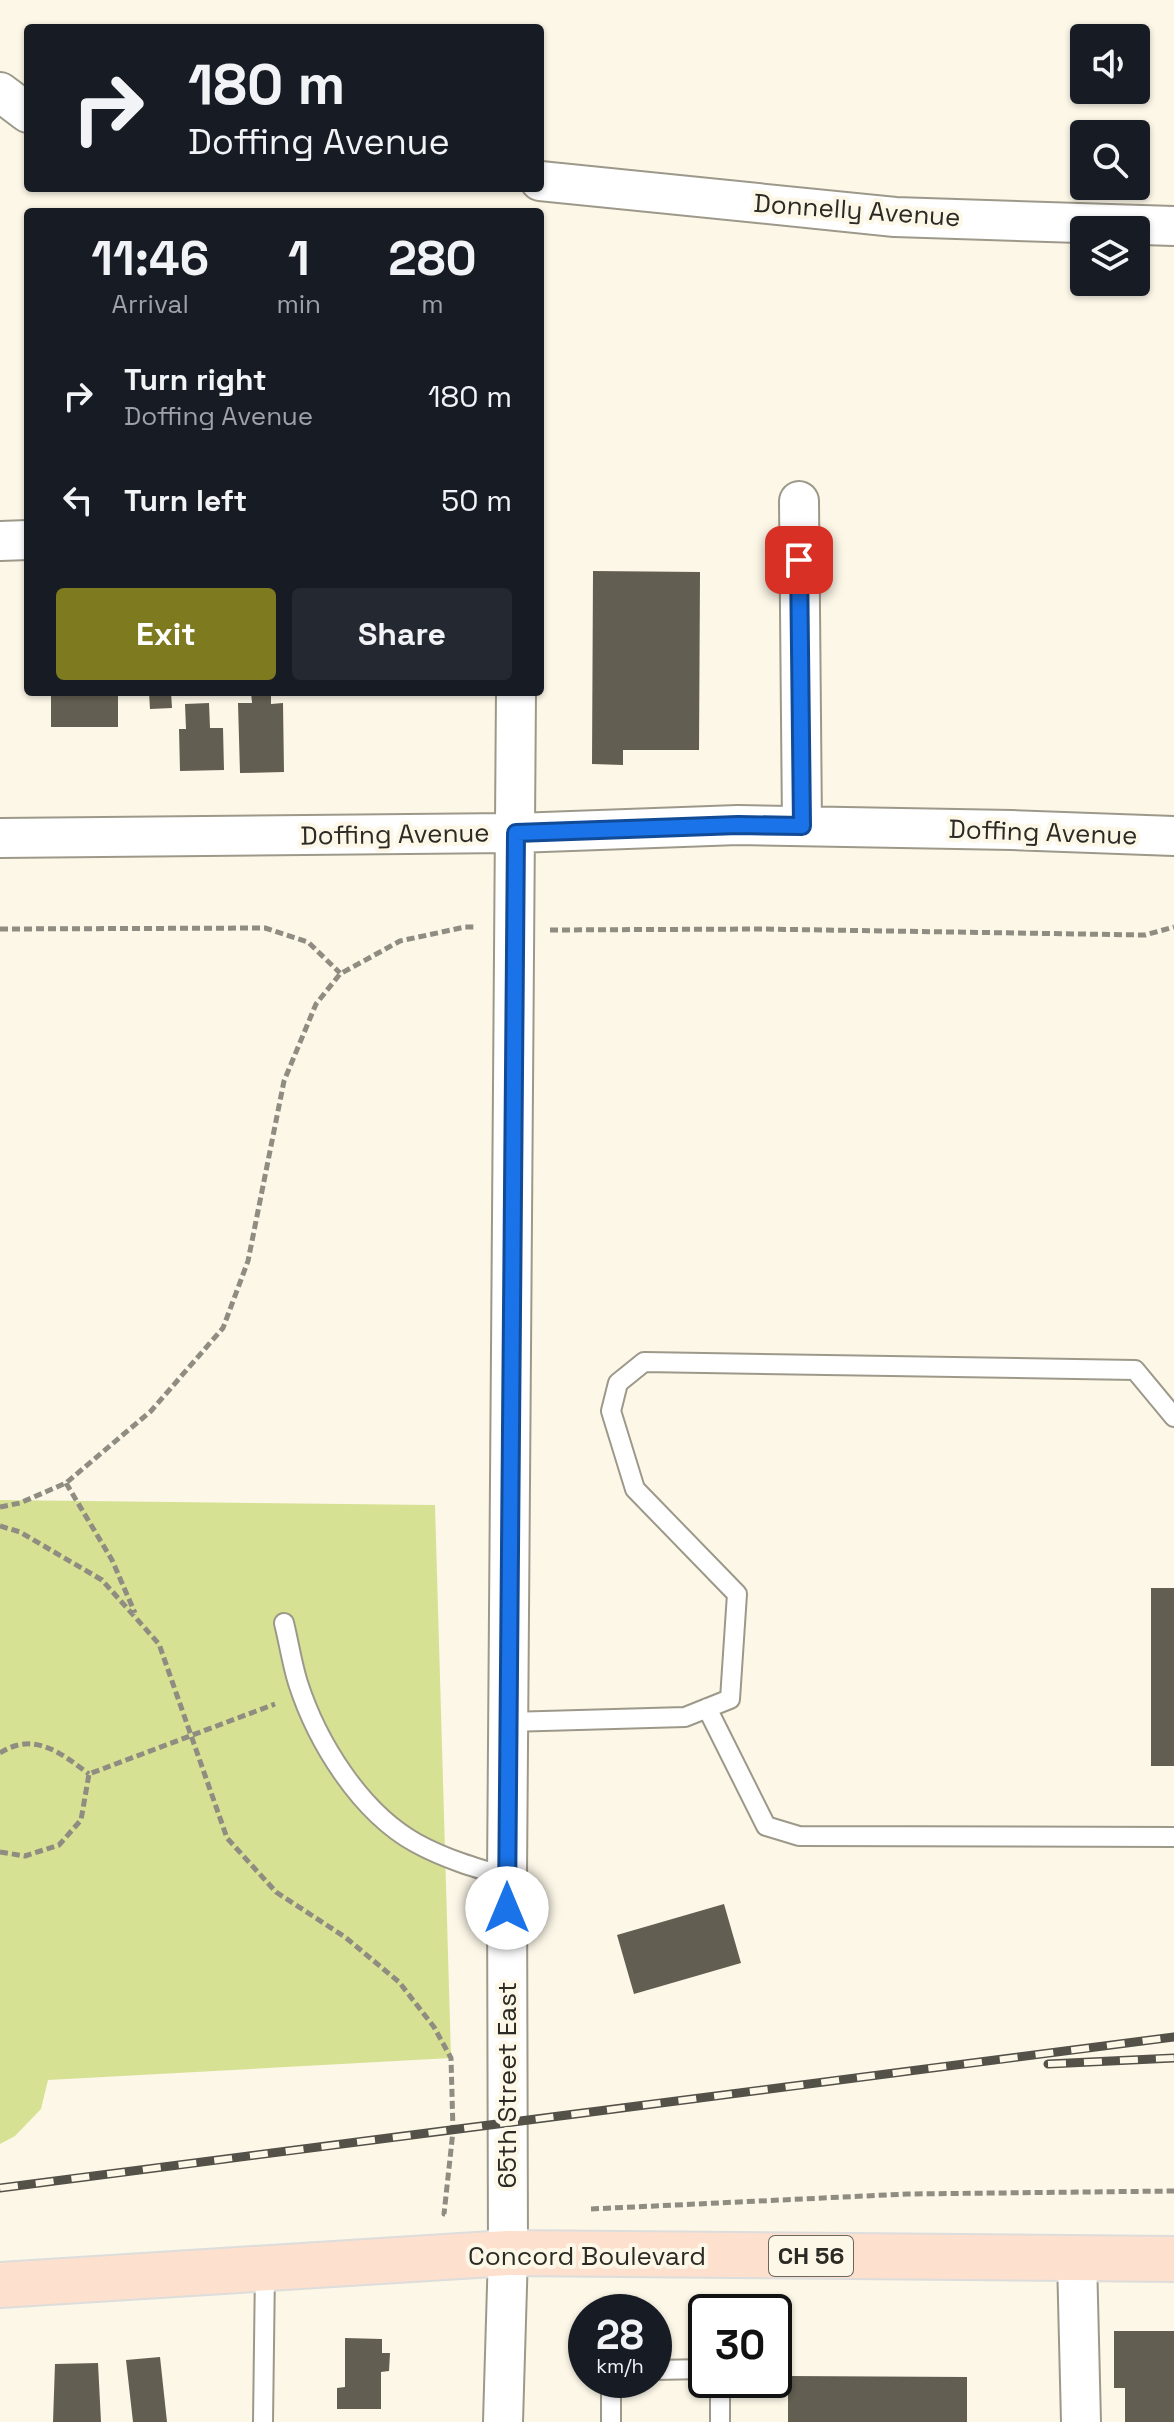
<!DOCTYPE html>
<style>
:root{--surface:#171b24;--page:#242831;--text:#f1f3f6;--muted:#9ea1a6;--accent:#7d7a20}
body{margin:0;font-family:"Space Grotesk",sans-serif;background:var(--page);color:var(--text);height:100vh;display:flex;flex-direction:column;font-size:30px;white-space:nowrap}
*{box-sizing:border-box;margin:0}
p{font-size:26px;color:var(--muted)}
.icon{flex:none;width:44px;height:44px;fill:none;stroke:currentColor;stroke-width:2;stroke-linecap:round;stroke-linejoin:round}
.map{position:relative;flex:1;overflow:hidden}
.details{position:absolute;left:24px;top:208px;width:520px;height:488px;display:flex;flex-direction:column;background:var(--surface);border-radius:8px;box-shadow:0 2px 6px #0004}
.details>*{flex:none}
.guide{position:absolute;left:24px;top:24px;width:520px;height:168px;border-radius:8px;box-shadow:0 2px 6px #0004;background:#171b24;color:var(--text);overflow:hidden}
.buttons{position:absolute;left:1070px;top:24px;display:grid;gap:16px}
.buttons a{display:grid;place-items:center;width:80px;height:80px;border-radius:8px;background:var(--surface);box-shadow:0 2px 6px #0004;font-size:40px}
.speed{position:absolute;left:568px;top:2294px;display:flex;gap:16px;font-size:40px;font-weight:700;text-align:center}
.speed>*{display:grid;place-content:center;width:104px;height:104px;border-radius:50%;background:var(--surface);box-shadow:0 2px 6px #0004;line-height:1}
.speed small{font-size:20px;font-weight:400}
.speed .limit{border:4px solid #111;border-radius:12px;background:#fff;color:#111}
.pin{position:absolute;display:grid;place-items:center;width:68px;height:68px;color:#fff;margin:-34px;border-radius:16px;box-shadow:0 4px 12px #0006}
.me{position:absolute;width:88px;margin:-44px;rotate:0deg;stroke-linejoin:round;filter:drop-shadow(0 0 6px #0008)}
.turn{display:flex;align-items:center;gap:28px;height:168px;padding:0 32px;font-size:36px}
.turn .icon{width:104px;height:104px;stroke-width:2.5}
.turn b{display:block;font-size:56px;line-height:68px}
.eta{display:flex;justify-content:space-evenly;align-items:center;height:136px;text-align:center}
.eta b{font-size:48px;font-weight:800;line-height:56px}
.cta{display:flex;gap:16px;margin-top:auto;padding:16px 32px}
.cta a{flex:1;height:92px;border-radius:8px;background:var(--accent);color:#fff;font-size:32px;font-weight:800;line-height:92px;text-align:center}
.cta a+a{background:var(--page);color:var(--text)}
ul{padding:0;list-style:none}
li{display:flex;align-items:center;gap:24px;height:104px;padding:0 32px}
li div{flex:1}
li b{display:block;font-size:30px}
li em{font-style:normal}
.map>svg:first-child{display:block}
.green{fill:#d7e193}
.building{fill:#625e51}
.lines{fill:none;stroke-linecap:round;stroke-linejoin:round}
.service-casing{stroke:#9d998a;stroke-width:22}
.minor-casing{stroke:#9d998a;stroke-width:42}
.primary-casing{stroke:#dddddc;stroke-width:48}
.path{stroke:#8f8c81;stroke-width:5;stroke-dasharray:8 4;stroke-linecap:butt}
.service{stroke:#fff;stroke-width:18}
.minor{stroke:#fff;stroke-width:38}
.primary{stroke:#fee0ce;stroke-width:44}
.rail-casing{stroke:#545149;stroke-width:9}
.rail{stroke:#fcf7e7;stroke-width:6;stroke-dasharray:18;stroke-linecap:butt}
.route-casing{stroke:#114b97;stroke-width:20}
.route{stroke:#1a73e8;stroke-width:14}
.labels{text-anchor:middle;stroke-width:8;stroke-linejoin:round;paint-order:stroke}
.shield{fill:#fcf7e7;stroke:#6a685e;stroke-width:2}
.shield-label{font-size:24px;font-weight:bold;fill:#2c2a24}
.street-label{font-size:26px;fill:#2c2a24;stroke:#fcf7e7}
</style>
<div class="map">
<svg width="1174" height="2422" viewBox="0 0 1174 2422">
<rect width="100%" height="100%" fill="#fcf7e7"/>
<path class="green" d="M0 1500 435 1505 451 2058 48 2080 41 2109 15 2136 0 2144Z"/>
<path class="building" d="M593 571 700 572 699 750H623V765L592 764Z
M51 692H118V727H51Z
M149 692H171L172 708 150 709Z
M251 692H271V704L283 703 284 772 240 773 238 703H252Z
M209 703 210 728H223L224 770 180 771 179 729H186L185 704Z
M1151 1588H1174V1766H1151Z
M724 1904 741 1963 634 1994 617 1935Z
M1114 2331H1174V2422H1125V2388H1114Z
M345 2338 382 2339V2353H390L389 2371 381 2372V2409H337V2388L345 2387Z
M160 2357 167 2422H133L126 2360Z
M98 2363 101 2422H53L55 2364Z
M788 2376 967 2377V2422H788Z"/>
<g class="lines">
<defs>
<path id="service" d="M284 1623C289 1643 292 1664 298 1683 317 1742 360 1812 416 1843 445 1859 476 1868 507 1877
M707 1708 766 1826 799 1836 1174 1837
M508 1722 685 1717 730 1699 737 1594 635 1489 611 1411 618 1383 644 1362 1135 1370 1174 1417
M654 2370 706 2369
M720 2380V2422
M263 2422 265 2269
M611 2422V2380"/>
<path id="minor" d="M0 92 28 113
M540 181 895 217 1174 226
M799 501 802 826
M0 541 28 540
M0 838 516 833 738 825 1012 830 1174 836
M1077 2259 1081 2422
M503 2422 508 2253 507 1877 516 692"/>
<path id="primary" d="M0 2285 508 2253 1174 2259"/>
</defs>
<use href="#service" class="service-casing"/>
<use href="#minor" class="minor-casing"/>
<use href="#primary" class="primary-casing"/>
<path class="path" d="M0 929 265 928 308 942 340 973
M550 930 759 929 1145 935 1174 927
M66 1483 112 1560 135 1613
M0 1507 20 1503 66 1483 151 1411 223 1328 248 1261 284 1081 316 1004 340 974 400 941 465 927H476
M0 1526 20 1532 102 1580 159 1644 227 1838 276 1892 345 1937 399 1982 434 2027 451 2058 453 2131 444 2214H445
M0 1753C34 1731 61 1753 89 1774
M0 1852 25 1856 59 1845 81 1820 89 1774 275 1704
M591 2209 907 2194 1174 2191"/>
<use href="#service" class="service"/>
<use href="#minor" class="minor"/>
<use href="#primary" class="primary"/>
<defs>
<path id="rail" d="M1048 2064 1174 2058
M0 2188 1174 2037"/>
</defs>
<use href="#rail" class="rail-casing"/>
<use href="#rail" class="rail"/>
</g>
<g class="lines">
<defs>
<path id="route" d="M507 1908 516 833 738 825 802 826 799 560"/>
</defs>
<use href="#route" class="route-casing"/>
<use href="#route" class="route"/>
</g>
<g class="labels">
<rect class="shield" x="769" y="2236" width="84" height="40" rx="6"/>
<g class="shield-label">
<text x="811" y="2264">CH 56</text>
</g>
<g class="street-label">
<text transform="translate(857 210) rotate(4)" y="9">Donnelly Avenue</text>
<text transform="translate(1043 832) rotate(2)" y="9">Doffing Avenue</text>
<text transform="translate(395 834) rotate(-1)" y="9">Doffing Avenue</text>
<text transform="translate(507 2085) rotate(-90)" y="9">65th Street East</text>
<text x="587" y="2265">Concord Boulevard</text>
</g>
</g>
</svg>
<div class="buttons">
<a><svg class="icon" aria-label="sound" viewBox="0 0 24 24"><path d="M4 9h4l5-4v14l-5-4H4zM17 9q2 3 0 6"/></svg></a>
<a><svg class="icon" aria-label="search" viewBox="0 0 24 24"><circle cx="10" cy="10" r="6"/><path d="M15 15l6 6"/></svg></a>
<a><svg class="icon" aria-label="layers" viewBox="0 0 24 24"><path d="M12 4l9 5-9 5-9-5zM3 14l9 5 9-5"/></svg></a>
</div>
<div class="speed"><div>28<small>km/h</small></div><div class="limit">30</div></div>
<div class="pin" style="left:799px;top:560px;background:#d93025"><svg class="icon" aria-label="arrive" viewBox="0 0 24 24"><path d="M6 21V4h12l-3 4 3 4H6"/></svg></div>
<svg class="me" style="left:507px;top:1908px" viewBox="-20 -20 40 40"><circle r="19" fill="#fff"/><path d="M0-13L10 11 0 6-10 11z" fill="#1a73e8"/></svg>
<div class="guide">
<div class="turn"><svg class="icon" aria-label="right" viewBox="0 0 24 24"><path d="M7 20v-9h11M14 6l5 5-5 5"/></svg><div><b>180 m</b>Doffing Avenue</div></div>
</div>
<section class="details">
<div class="eta">
<div><b>11:46</b><p>Arrival</p></div>
<div><b>1</b><p>min</p></div>
<div><b>280</b><p>m</p></div>
</div>
<ul>
<li><svg class="icon" aria-label="right" viewBox="0 0 24 24"><path d="M7 20v-9h11M14 6l5 5-5 5"/></svg><div><b>Turn right</b><p>Doffing Avenue</p></div><em>180 m</em></li>
<li><svg class="icon" aria-label="left" viewBox="0 0 24 24"><path d="M17 20v-9H6M10 6l-5 5 5 5"/></svg><div><b>Turn left</b></div><em>50 m</em></li>
</ul>
<div class="cta"><a>Exit</a><a>Share</a></div>
</section>
</div>
